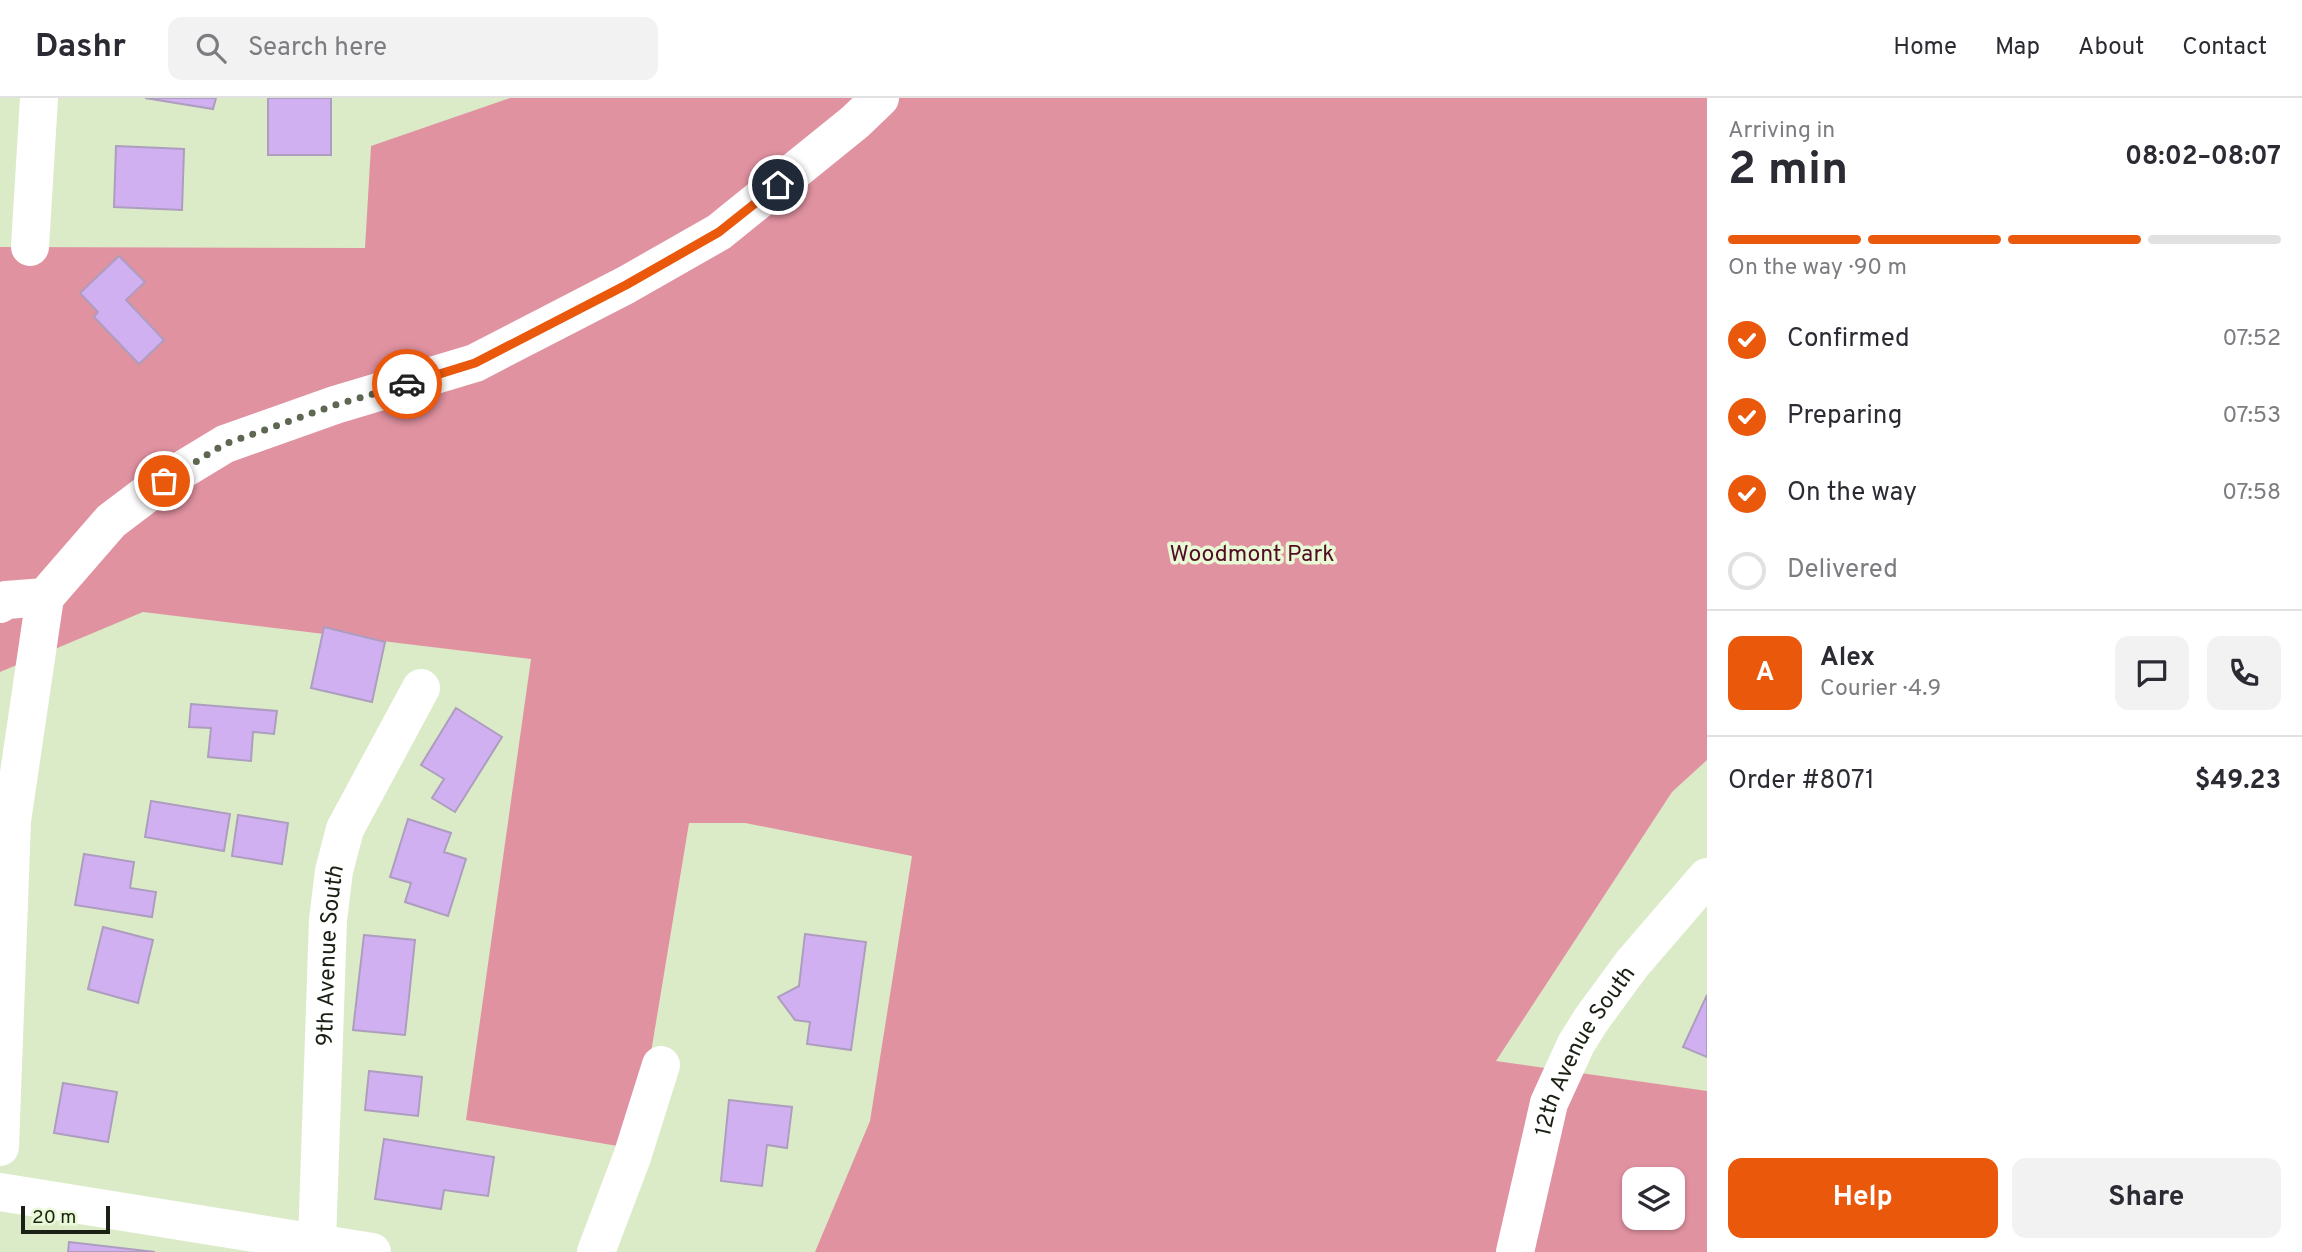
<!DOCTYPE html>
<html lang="en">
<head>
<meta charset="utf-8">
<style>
  body { margin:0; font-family:Overpass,sans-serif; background:#f2f2f3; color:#2b2b33; height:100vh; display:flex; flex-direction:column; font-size:26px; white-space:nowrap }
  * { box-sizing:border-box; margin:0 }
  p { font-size:23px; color:#7c7c81 }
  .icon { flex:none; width:38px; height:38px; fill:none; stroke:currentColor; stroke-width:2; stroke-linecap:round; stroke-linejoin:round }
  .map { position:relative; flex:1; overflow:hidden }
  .details { display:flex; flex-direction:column; background:#fff; width:595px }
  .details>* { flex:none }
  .buttons { position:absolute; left:1622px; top:1069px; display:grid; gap:14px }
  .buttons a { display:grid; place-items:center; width:63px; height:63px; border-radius:14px; background:#fff; box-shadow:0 2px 5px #0004; font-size:35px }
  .scale { position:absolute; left:21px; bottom:18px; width:89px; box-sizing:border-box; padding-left:7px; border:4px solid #1a2013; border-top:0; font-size:19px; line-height:24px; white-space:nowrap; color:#1a2013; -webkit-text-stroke:5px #e8f9d5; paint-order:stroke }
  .pin { position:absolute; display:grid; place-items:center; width:60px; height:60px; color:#fff; margin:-30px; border:4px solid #fff; border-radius:50%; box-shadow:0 2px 7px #0007 }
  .courier { position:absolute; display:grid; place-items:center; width:70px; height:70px; margin:-35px; border:5px solid #ea580c; border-radius:50%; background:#fff; color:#222; box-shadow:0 2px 9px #0007 }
  .headline em { font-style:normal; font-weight:700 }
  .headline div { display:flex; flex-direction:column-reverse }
  .headline { display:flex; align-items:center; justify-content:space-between; height:119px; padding:0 21px }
  h1 { font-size:46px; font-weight:700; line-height:52px }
  .bar { display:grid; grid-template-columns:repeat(4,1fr); gap:10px 7px; align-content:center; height:84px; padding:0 21px }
  .bar i { height:9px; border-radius:5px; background:#e1e1e2 }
  .bar .active { background:#ea580c }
  .bar p { grid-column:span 4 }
  .line { display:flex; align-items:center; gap:18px; padding:0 21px; border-top:2px solid #e1e1e2 }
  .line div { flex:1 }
  .round { display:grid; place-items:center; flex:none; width:74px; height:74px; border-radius:14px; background:#f2f2f3 }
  ol { padding:0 21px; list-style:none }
  li { display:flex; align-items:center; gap:21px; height:77px }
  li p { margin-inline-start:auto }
  li .icon { padding:7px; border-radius:50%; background:#ea580c; color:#fff; stroke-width:4 }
  li:last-child { color:#7c7c81 }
  li i { width:38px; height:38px; border:4px solid #e1e1e2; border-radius:50% }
  .primary-button { display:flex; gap:14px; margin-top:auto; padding:14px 21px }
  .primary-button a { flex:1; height:80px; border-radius:14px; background:#ea580c; color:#fff; font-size:28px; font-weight:700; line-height:80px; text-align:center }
  .primary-button a+a { background:#f2f2f3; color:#2b2b33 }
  header { display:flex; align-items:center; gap:42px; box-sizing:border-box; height:98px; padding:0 35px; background:#fff; border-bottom:2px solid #e1e1e2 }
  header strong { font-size:33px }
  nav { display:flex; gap:38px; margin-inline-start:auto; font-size:24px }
  .search { width:490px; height:63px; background:#f2f2f3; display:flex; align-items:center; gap:18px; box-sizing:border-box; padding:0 24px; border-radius:14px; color:#7c7c81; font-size:26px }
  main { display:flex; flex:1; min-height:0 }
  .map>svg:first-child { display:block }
  .forest { fill:#e192a1; fill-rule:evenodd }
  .building { fill:#d1b0f2; stroke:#ad9dbe; stroke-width:2 }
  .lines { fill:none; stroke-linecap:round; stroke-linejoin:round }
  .minor { stroke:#fff; stroke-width:38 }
  .done { stroke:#5e6752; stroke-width:7; stroke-dasharray:0 12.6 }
  .route { stroke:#ea580c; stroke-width:9 }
  .labels { text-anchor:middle; stroke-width:7; stroke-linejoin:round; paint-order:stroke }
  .park-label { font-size:23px; fill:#530c24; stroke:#e8f9d5 }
  .street-label { font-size:23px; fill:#1a2013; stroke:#e8f9d5 }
</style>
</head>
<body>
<header>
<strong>Dashr</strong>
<div class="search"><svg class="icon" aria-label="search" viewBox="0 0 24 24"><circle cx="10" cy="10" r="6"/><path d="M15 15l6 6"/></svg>Search here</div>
<nav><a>Home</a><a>Map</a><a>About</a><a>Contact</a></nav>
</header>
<main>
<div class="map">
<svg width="1707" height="1154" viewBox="0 0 1707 1154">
  <rect width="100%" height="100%" fill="#dbebc8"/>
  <!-- forest -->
  <path class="forest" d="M510 0H1707V662L1672 694 1496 963 1707 993V1154H815L870 1023 912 758 745 725H689L635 1051 466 1022 531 561 143 514 0 574V149L365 150 371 48ZM1634 1082H1673V1120H1634Z"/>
  <!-- building -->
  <path class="building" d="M145 0H216L213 11Z
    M268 0H331V57H268Z
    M116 48 184 51 182 112 114 109Z
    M119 158 145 184 126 202 164 242 139 266 94 219 98 214 80 195Z
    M324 529 385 544 372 604 311 590Z
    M191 606 277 613 274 636 253 634 251 663 208 659 211 630 189 629Z
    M456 610 502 639 455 714 432 700 444 681 421 667Z
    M151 703 230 716 224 753 145 739Z
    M238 717 288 725 282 766 232 758Z
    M408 721 451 735 444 754 466 761 448 818 405 804 411 785 390 779Z
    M84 756 134 764 130 790 156 794 152 819 75 807Z
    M103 829 153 842 138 905 88 891Z
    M805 836 866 844 851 952 807 946 810 924 795 922 778 899 799 888Z
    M364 837 415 842 405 937 353 932Z
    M1707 897V959L1683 949Z
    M369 973 422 979 418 1018 365 1012Z
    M63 985 117 994 108 1044 54 1035Z
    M729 1002 792 1009 787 1050 767 1047 762 1088 721 1083Z
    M384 1041 494 1059 488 1098 444 1092 441 1111 375 1101Z
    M69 1144 155 1154H68Z"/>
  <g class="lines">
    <!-- minor -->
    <g class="minor">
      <path d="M30 149 39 0"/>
      <path d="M0 506 6 502 45 499 111 423 164 383 225 346 335 307 475 265 626 187 719 134 855 24 880 0"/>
      <path d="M0 1049 12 723 45 499"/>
      <path d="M0 1094 372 1154"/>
      <path id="s1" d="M317 1144 328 822 334 773 345 731 421 590"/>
      <path d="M596 1154 632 1059 661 967"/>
      <path id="s2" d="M1515 1154 1549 1005 1576 946 1591 922 1632 866 1707 779"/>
    </g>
  </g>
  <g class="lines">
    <!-- done -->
    <path class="done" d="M164 383 225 346 335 307 407 286"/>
    <!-- route -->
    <path class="route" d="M407 286 475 265 626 187 719 134 778 87"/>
  </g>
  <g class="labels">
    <!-- park labels -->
    <g class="park-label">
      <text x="1252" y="463">Woodmont Park</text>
    </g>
    <!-- street labels -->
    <g class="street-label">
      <text dy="8" stroke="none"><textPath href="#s1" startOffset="287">9th Avenue South</textPath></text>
      <text dy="8" stroke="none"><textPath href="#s2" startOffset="215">12th Avenue South</textPath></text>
    </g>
  </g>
</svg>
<div class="buttons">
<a><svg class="icon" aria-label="layers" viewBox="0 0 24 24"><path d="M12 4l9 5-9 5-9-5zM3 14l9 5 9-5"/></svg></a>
</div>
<div class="scale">20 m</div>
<div class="pin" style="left:164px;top:383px;background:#ea580c"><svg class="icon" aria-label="bag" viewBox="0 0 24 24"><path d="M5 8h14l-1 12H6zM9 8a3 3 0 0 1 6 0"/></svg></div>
<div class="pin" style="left:778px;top:87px;background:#1f2937"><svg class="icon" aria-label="home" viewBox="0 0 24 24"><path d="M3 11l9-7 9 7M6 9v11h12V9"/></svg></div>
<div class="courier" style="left:407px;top:286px"><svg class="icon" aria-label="car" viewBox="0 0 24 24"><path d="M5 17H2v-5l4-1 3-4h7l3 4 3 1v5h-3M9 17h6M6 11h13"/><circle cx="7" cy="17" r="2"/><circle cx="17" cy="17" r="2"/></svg></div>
</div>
<section class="details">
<div class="headline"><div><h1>2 min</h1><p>Arriving in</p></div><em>08:02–08:07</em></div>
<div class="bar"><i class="active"></i><i class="active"></i><i class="active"></i><i></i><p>On the way · 90 m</p></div>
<ol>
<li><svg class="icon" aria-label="check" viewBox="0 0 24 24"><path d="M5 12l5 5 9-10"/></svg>Confirmed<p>07:52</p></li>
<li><svg class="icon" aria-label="check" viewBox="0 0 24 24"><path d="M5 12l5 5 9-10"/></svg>Preparing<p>07:53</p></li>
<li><svg class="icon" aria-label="check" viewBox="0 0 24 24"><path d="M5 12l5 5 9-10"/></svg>On the way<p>07:58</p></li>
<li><i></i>Delivered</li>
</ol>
<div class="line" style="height:126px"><b class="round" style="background:#ea580c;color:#fff">A</b><div><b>Alex</b><p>Courier · 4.9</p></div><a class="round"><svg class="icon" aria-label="chat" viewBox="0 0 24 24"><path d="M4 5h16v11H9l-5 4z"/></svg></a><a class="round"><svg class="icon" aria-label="phone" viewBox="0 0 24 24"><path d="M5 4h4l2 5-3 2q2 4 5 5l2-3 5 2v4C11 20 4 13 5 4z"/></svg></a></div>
<div class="line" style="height:91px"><div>Order #8071</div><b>$49.23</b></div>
<div class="primary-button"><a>Help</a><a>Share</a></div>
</section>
</main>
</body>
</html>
